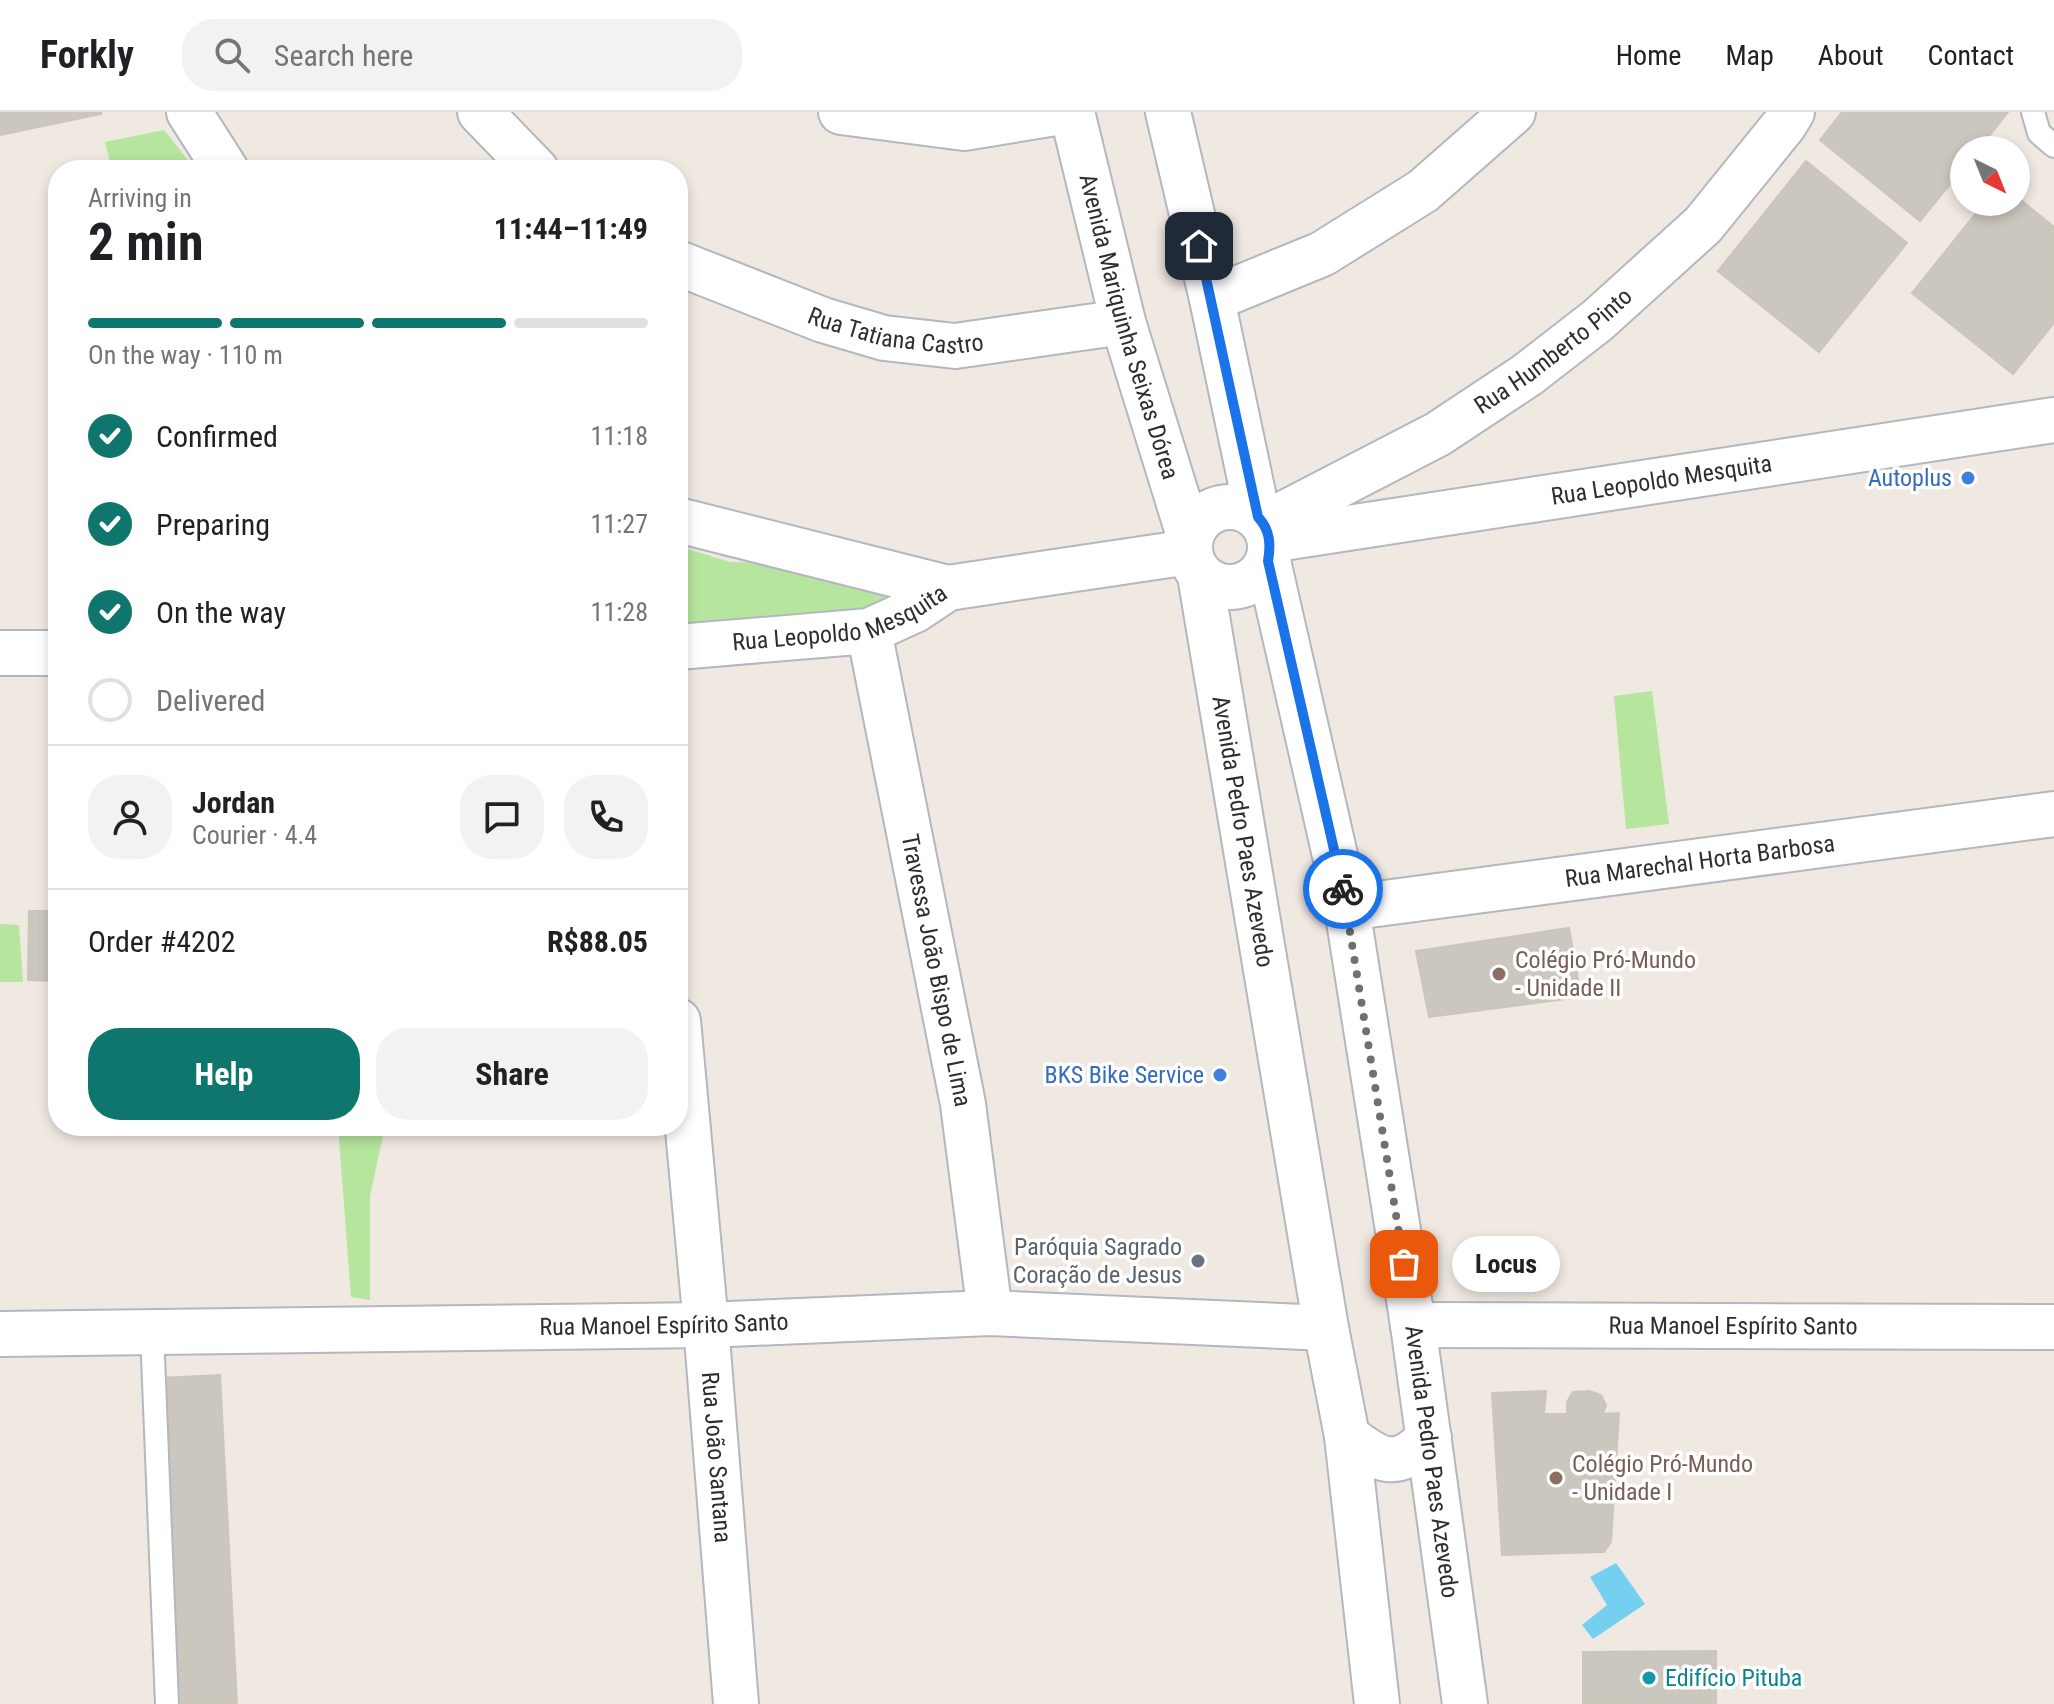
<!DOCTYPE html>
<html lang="en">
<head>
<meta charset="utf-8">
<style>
  body { margin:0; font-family:"Roboto Condensed",sans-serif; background:#f2f2f2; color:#202124; height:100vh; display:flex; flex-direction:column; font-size:30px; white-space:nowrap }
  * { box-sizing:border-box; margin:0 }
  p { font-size:26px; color:#757577 }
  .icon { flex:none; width:44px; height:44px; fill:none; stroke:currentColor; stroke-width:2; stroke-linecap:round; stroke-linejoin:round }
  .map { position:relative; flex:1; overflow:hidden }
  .sheet { position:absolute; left:48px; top:48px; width:640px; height:976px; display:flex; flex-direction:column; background:#fff; border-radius:32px; box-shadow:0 4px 12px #0003 }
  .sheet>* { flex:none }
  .needle { width:52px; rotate:137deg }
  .fabs { position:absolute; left:1950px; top:24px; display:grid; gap:16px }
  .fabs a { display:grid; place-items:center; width:80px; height:80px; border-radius:50%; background:#fff; box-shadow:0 4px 12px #0003; font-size:40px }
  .pin { position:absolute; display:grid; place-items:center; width:68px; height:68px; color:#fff; margin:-34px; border-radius:16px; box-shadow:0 4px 12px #0006 }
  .courier { position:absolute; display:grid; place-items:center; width:80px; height:80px; margin:-40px; border:6px solid #1a73e8; border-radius:50%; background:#fff; color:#222; box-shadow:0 2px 10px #0007 }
  .bubble { position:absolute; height:56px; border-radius:28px; background:#fff; box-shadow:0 4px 12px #0003; font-size:26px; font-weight:700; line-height:56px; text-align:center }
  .summary em { font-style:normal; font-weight:700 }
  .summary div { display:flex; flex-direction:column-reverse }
  .summary { display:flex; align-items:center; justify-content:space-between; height:136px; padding:0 40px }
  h1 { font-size:52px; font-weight:700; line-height:60px }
  .bar { display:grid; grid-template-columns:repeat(4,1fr); gap:12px 8px; align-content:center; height:96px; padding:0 40px }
  .bar i { height:10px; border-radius:6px; background:#e0e0e0 }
  .bar .current { background:#0f766e }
  .bar p { grid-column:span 4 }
  .line { display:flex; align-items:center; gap:20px; padding:0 40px; border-top:2px solid #e0e0e0 }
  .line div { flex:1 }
  .round { display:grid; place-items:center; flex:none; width:84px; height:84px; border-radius:32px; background:#f2f2f2 }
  ol { padding:0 40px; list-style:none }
  li { display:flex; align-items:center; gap:24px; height:88px }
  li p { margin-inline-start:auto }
  li .icon { padding:8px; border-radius:50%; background:#0f766e; color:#fff; stroke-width:4 }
  li:last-child { color:#757577 }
  li i { width:44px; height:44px; border:4px solid #e0e0e0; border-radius:50% }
  .primary-button { display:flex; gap:16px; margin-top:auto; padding:16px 40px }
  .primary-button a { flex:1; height:92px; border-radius:32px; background:#0f766e; color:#fff; font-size:32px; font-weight:700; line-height:92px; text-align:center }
  .primary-button a+a { background:#f2f2f2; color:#202124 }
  header { display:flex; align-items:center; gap:48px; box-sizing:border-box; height:112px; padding:0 40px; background:#fff; border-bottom:2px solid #e0e0e0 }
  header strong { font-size:38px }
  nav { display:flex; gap:44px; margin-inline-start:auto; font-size:28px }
  .search { width:560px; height:72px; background:#f2f2f2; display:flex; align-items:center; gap:20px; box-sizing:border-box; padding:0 28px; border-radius:32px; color:#757577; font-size:30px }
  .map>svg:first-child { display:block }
  .green { fill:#b6e59e }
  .water { fill:#75cff0 }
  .building { fill:#cbc7bf; stroke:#cbc5ba; stroke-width:2 }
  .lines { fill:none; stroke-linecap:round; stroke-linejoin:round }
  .lane-casing { stroke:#b4b7c1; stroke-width:26 }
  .street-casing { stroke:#b4b7c1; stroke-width:48 }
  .secondary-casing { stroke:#b4b7c1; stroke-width:48 }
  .lane { stroke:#fff; stroke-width:22 }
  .street { stroke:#fff; stroke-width:44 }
  .secondary { stroke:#fff; stroke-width:44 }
  .done { stroke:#726f6d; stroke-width:8; stroke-dasharray:0 14.4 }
  .route { stroke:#1a73e8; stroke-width:10 }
  .shop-dot { fill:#3f7fe0; stroke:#fff; stroke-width:3 }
  .education-dot { fill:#8d6e63; stroke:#fff; stroke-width:3 }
  .worship-dot { fill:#6b7280; stroke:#fff; stroke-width:3 }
  .culture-dot { fill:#0f9aa8; stroke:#fff; stroke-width:3 }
  .labels { text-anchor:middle; stroke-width:7; stroke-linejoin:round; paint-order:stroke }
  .street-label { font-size:24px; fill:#2e2e2e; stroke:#fff }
  .shop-label { font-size:24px; fill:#366cbe; stroke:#fff; text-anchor:end }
  .education-label { font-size:24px; fill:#785e54; stroke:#fff; text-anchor:start }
  .worship-label { font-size:24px; fill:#5b616d; stroke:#fff; text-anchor:end }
  .culture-label { font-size:24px; fill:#0d838f; stroke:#fff; text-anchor:start }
</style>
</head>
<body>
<header>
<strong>Forkly</strong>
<div class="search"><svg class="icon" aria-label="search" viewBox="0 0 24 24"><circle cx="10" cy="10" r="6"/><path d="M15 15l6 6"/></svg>Search here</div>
<nav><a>Home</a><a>Map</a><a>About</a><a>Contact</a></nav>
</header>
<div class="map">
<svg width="2054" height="1592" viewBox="0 0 2054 1592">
  <rect width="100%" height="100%" fill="#efe9e1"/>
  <!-- green -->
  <path class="green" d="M164 18 196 58H112L105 30Z
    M678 434 730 450 845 452 886 483 878 499 678 519Z
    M1652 579 1669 712 1626 717 1614 584Z
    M0 812 19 813 23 870H0Z
    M338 1014H385L370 1084V1188L351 1185Z"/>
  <!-- water -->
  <path class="water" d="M1616 1451 1645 1492 1593 1527 1582 1513 1607 1493 1590 1465Z"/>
  <!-- building -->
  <path class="building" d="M0 0H101V2L0 23Z
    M1842 0H2008L1978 38H1964V55L1920 109 1820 28Z
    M1806 49 1907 131 1819 240 1718 159Z
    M2016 84 2054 115V211L2013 262 1912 181 1985 90H2016Z
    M29 799H58V869L28 868Z
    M1569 816 1581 885 1429 905 1416 839Z
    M220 1263 237 1592H177L160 1266Z
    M1546 1279 1544 1302H1567V1290L1573 1280 1589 1279 1601 1283 1606 1293 1603 1302 1619 1301 1611 1430 1604 1440 1502 1443 1492 1281Z
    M1716 1539V1592H1583V1540Z"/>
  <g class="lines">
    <!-- lane casing -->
    <g class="lane-casing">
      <path id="lane" d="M2033 0 2039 21 2054 34
        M152 1220 167 1592"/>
    </g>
    <!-- street casing -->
    <g class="street-casing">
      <g id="street">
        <path d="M189 0 226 58"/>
        <path d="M480 0 536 58"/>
        <path d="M841 0 964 16 1061 0"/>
        <path id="s1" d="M1072 0 1123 210 1190 427"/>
        <path d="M1168 0 1212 187 1258 405"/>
        <path id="s2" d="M678 151 823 208 884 226 955 234 1123 210"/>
        <path d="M1212 187 1322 142 1423 79 1513 0"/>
        <path d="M678 408 948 476"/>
        <path id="s3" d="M869 519 963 992 990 1201"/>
        <path id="s4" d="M678 535 869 519 915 498 948 476 1189 440"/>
        <path d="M0 541H58"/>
        <path id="s5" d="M1347 796 2054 702"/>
        <path id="s6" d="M678 909 706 1213 736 1592"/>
        <path id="s7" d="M1413 1213 2054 1215"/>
        <path id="s8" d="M0 1222 706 1213 990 1201 1326 1216"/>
      </g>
    </g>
    <!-- secondary casing -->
    <g class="secondary-casing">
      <g id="secondary">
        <circle cx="1230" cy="435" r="40"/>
        <path id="s9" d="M1264 412 1438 322 1527 263 1598 208 1703 113 1784 13 1792 0"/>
        <path id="s10" d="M1270 428 2054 308"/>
        <path id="s11" d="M1268 449 1347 796 1413 1213 1465 1592"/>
        <path id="s12" d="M1200 463 1326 1216 1347 1324 1377 1592"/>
        <path d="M1347 1324C1380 1350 1396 1359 1429 1326"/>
      </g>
    </g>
    <!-- lane -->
    <use href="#lane" class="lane"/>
    <!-- street -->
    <use href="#street" class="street"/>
    <!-- secondary -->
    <use href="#secondary" class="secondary"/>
  </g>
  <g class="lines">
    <!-- done -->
    <path class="done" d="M1343 777 1404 1152"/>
    <!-- route -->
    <path class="route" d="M1199 134 1258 405C1270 418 1271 432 1268 449L1343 777"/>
  </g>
  <!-- markers -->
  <g class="shop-dot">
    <circle cx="1968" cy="366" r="8"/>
    <circle cx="1220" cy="963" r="8"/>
  </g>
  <g class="education-dot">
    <circle cx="1499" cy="862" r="8"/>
    <circle cx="1556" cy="1366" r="8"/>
  </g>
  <circle class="worship-dot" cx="1198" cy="1149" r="8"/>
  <circle class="culture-dot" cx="1649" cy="1566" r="8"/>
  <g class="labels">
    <!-- street labels -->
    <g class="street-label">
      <text dy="8" stroke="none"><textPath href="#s2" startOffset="230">Rua Tatiana Castro</textPath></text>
      <text dy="8" stroke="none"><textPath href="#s1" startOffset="222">Avenida Mariquinha Seixas Dórea</textPath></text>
      <text dy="8" stroke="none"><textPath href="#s9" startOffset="338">Rua Humberto Pinto</textPath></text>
      <text dy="8" stroke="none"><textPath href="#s10" startOffset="396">Rua Leopoldo Mesquita</textPath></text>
      <text dy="8" stroke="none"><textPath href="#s4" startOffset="166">Rua Leopoldo Mesquita</textPath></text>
      <text dy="8" stroke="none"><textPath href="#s12" startOffset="260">Avenida Pedro Paes Azevedo</textPath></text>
      <text dy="8" stroke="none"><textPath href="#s5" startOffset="356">Rua Marechal Horta Barbosa</textPath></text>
      <text dy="8" stroke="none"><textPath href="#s3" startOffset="346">Travessa João Bispo de Lima</textPath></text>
      <text dy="8" stroke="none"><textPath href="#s8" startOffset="664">Rua Manoel Espírito Santo</textPath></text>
      <text dy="8" stroke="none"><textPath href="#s7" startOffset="320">Rua Manoel Espírito Santo</textPath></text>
      <text dy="8" stroke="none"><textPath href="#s6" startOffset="438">Rua João Santana</textPath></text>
      <text dy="8" stroke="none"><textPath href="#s11" startOffset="916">Avenida Pedro Paes Azevedo</textPath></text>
    </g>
    <!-- shop labels -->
    <g class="shop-label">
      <text x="1952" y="374">Autoplus</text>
      <text x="1204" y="971">BKS Bike Service</text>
    </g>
    <!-- education labels -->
    <g class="education-label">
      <text x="1515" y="856">Colégio Pró-Mundo<tspan x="1515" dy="28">- Unidade II</tspan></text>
      <text x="1572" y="1360">Colégio Pró-Mundo<tspan x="1572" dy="28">- Unidade I</tspan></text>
    </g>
    <!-- worship labels -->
    <g class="worship-label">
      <text x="1182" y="1143">Paróquia Sagrado<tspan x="1182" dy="28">Coração de Jesus</tspan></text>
    </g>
    <!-- culture labels -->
    <g class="culture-label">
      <text x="1665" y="1574">Edifício Pituba</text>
    </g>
  </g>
</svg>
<div class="fabs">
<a><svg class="needle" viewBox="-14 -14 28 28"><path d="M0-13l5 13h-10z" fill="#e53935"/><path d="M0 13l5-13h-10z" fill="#757577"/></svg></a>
</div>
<div class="pin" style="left:1404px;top:1152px;background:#ea580c"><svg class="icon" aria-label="bag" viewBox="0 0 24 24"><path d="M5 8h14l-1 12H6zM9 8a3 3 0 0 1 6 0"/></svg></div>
<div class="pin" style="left:1199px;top:134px;background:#1f2937"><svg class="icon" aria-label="home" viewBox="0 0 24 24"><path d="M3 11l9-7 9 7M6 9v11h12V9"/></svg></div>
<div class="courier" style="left:1343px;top:777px"><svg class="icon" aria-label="bike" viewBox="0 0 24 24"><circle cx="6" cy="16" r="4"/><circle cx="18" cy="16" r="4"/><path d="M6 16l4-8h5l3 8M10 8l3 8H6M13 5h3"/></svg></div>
<div class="bubble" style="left:1452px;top:1124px;width:108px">Locus</div>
<section class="sheet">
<div class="summary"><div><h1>2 min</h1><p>Arriving in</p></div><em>11:44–11:49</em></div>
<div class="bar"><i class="current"></i><i class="current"></i><i class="current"></i><i></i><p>On the way · 110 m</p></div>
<ol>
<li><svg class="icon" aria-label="check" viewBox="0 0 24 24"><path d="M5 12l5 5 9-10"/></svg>Confirmed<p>11:18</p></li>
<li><svg class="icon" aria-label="check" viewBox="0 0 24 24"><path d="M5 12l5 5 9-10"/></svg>Preparing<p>11:27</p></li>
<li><svg class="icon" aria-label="check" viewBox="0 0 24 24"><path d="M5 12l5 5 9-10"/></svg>On the way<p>11:28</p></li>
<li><i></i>Delivered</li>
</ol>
<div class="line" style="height:144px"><a class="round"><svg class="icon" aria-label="person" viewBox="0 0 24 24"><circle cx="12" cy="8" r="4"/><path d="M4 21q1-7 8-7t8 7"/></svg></a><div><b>Jordan</b><p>Courier · 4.4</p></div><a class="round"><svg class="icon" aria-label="chat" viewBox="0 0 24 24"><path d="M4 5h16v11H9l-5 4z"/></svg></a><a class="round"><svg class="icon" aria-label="phone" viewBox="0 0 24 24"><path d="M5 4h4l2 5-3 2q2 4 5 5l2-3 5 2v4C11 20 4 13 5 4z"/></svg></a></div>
<div class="line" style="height:104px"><div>Order #4202</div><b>R$88.05</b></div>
<div class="primary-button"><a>Help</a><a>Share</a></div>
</section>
</div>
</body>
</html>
